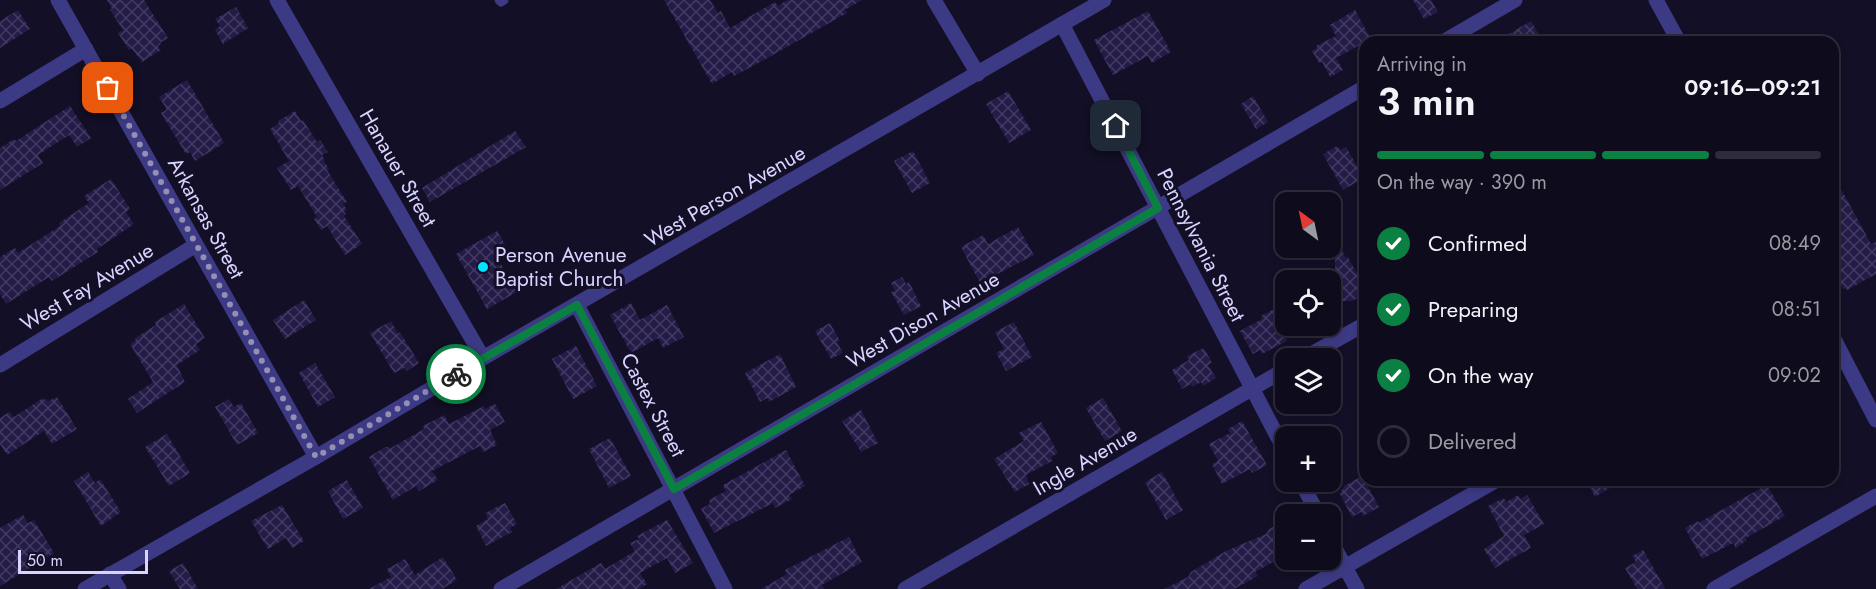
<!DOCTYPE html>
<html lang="en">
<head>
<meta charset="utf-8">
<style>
  body { margin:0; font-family:Jost,sans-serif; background:#171425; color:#f1f3f6; height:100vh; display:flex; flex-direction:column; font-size:22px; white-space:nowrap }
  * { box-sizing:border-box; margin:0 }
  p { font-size:20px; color:#9b9ba3 }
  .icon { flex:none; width:33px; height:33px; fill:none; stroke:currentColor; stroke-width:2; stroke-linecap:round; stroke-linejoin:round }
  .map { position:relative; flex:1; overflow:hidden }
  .drawer { position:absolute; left:1359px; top:36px; width:480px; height:450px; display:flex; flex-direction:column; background:#0e0b1c; border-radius:18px; box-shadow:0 3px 9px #0003,0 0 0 2px #2e2b3b }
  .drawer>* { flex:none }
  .needle { width:39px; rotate:327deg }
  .tools { position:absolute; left:1275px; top:192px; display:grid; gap:12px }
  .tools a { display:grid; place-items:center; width:66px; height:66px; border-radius:12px; background:#0e0b1c; box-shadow:0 3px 9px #0003,0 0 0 2px #2e2b3b; font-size:30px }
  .scale { position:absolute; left:18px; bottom:15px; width:130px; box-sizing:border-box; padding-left:6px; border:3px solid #d9d4ff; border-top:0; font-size:16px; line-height:21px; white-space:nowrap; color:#d9d4ff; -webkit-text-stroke:4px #130f26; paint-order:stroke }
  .pin { position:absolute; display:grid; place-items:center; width:51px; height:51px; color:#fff; margin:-26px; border-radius:12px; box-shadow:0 3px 9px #0006 }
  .courier { position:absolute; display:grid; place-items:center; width:60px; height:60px; margin:-30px; border:4px solid #0b8043; border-radius:50%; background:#fff; color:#222; box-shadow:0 2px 8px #0007 }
  .head em { font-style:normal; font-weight:600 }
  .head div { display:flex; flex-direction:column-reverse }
  .head { display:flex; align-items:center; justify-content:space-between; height:102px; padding:0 18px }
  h1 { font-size:39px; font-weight:600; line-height:45px }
  .bar { display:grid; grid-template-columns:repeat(4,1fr); gap:9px 6px; align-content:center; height:72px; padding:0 18px }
  .bar i { height:8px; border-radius:4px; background:#2e2b3b }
  .bar .selected { background:#0b8043 }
  .bar p { grid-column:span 4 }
  ol { padding:0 18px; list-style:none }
  li { display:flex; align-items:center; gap:18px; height:66px }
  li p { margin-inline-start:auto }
  li .icon { padding:6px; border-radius:50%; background:#0b8043; color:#fff; stroke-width:4 }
  li:last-child { color:#9b9ba3 }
  li i { width:33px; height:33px; border:3px solid #2e2b3b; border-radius:50% }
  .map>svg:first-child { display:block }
  .building { fill:url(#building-cross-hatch) }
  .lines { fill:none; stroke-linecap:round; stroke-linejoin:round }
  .service { stroke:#3d3a85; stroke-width:9 }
  .minor { stroke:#3d3a85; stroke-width:15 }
  .tertiary { stroke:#3d3a85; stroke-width:15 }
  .done { stroke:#948fb3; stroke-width:6; stroke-dasharray:0 10.8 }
  .route { stroke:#0b8043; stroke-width:8 }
  .poi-dot { fill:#00e5ff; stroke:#130f26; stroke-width:2 }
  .labels { text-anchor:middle; stroke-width:6; stroke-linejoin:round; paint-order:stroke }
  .street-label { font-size:21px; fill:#d9d4ff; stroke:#130f26 }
  .poi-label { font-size:21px; fill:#d9d4ff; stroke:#130f26; text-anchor:start }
</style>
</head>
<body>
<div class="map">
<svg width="1876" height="589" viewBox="0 0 1876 589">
  <defs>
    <pattern id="building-cross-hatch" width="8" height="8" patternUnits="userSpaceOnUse" patternTransform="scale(1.5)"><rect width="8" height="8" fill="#241b47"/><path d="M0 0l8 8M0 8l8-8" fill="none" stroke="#433b63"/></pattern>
  </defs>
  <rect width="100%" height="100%" fill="#130f26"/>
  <!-- building -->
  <path class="building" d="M107 0H144L168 38 160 43 161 44 158 46 161 50 142 62 131 48 129 50 118 33 123 30 110 10 112 9Z
    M664 0H710L718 13 721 11 730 28 775 2 778 6 787 0H862L845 10 847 13 762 61 734 76 732 72 712 84Z
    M1413 0H1431L1438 12 1424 19Z
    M236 7 248 28 223 44 215 30 220 26 215 19Z
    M18 10 30 29 0 48V21Z
    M1355 10 1371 39 1336 58 1343 70 1330 77 1322 62 1319 63 1312 51 1317 48 1316 46 1336 36 1330 25Z
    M1148 11 1171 52 1152 63 1148 56 1113 75 1094 40Z
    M1531 21 1543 42H1495Z
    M187 80 224 143 195 161 190 152 186 154 161 113 166 110V108L159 97Z
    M1008 91 1031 130 1009 143 986 104Z
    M1253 96 1268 122 1256 129 1241 104Z
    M70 106 91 138 77 147 69 135 38 155 43 163 0 190V148L14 139 16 141Z
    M295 111 301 121 303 120 317 142 320 140 328 152 322 155 325 160 324 161 329 169 327 170 347 202 343 204 347 210 344 211 346 214 344 216 362 244 345 255 327 226 321 230 314 219 317 217 298 186 291 190 277 168 289 161 270 129 279 123 278 121Z
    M515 131 526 147 430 202 422 188Z
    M1337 146 1340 150 1346 147 1364 178 1343 190 1323 154Z
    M913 151 930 183 912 193 894 161Z
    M1833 174 1871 244 1876 242V274L1847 290 1846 288 1843 289 1833 271Z
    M111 179 130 209 126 212 134 224 97 249 98 252 52 281 49 277 6 304 0 294V257L15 248 18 253 60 226 59 223 89 203 84 196Z
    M1018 227 1034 255 980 283 961 247 983 235 988 244Z
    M497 231 510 253 498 259 517 292 487 309 456 254Z
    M1335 237 1346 258 1348 257 1365 289V294L1352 301H1335Z
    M902 277 906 284 909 282 921 306 904 315 891 292 895 291 891 283Z
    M304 300 316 320 285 339 273 320Z
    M631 303 640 320 667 305 684 337 663 348 658 338 631 353 610 315Z
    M184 304 205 338 196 344 200 350 177 365 185 382 137 413 128 399 153 382 130 344 136 340 135 338 156 325 155 322Z
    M1280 306 1286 317V326H1290L1294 332 1285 337 1287 341 1262 354 1260 350 1253 354 1240 331 1262 319 1261 316Z
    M391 321 398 334 400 332 419 363 407 371 405 368 394 373 370 333Z
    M1014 322 1032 357 1006 371 996 353 1004 349 995 332Z
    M830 323 840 341 837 342 843 353 831 359 815 331Z
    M576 346 597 386 573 399 552 359Z
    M1204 348 1212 363 1208 365 1216 378 1203 386 1201 382 1192 387 1191 384 1182 389 1172 370 1189 360 1187 356Z
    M780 354 796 387 769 402 767 398 760 402 745 373Z
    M315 363 335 397 318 407 299 373Z
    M57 397 77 429 52 444 44 431 7 455 0 444V418L9 412 14 417 43 398 44 400 46 399 48 401Z
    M1103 398 1122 431 1105 441 1086 408Z
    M229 399 234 407 241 403 258 433 237 445 215 407Z
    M495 404 505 422 490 430 497 445 483 452 480 446 432 471 438 480 419 491 416 486 393 500 369 457 385 447H388L389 449 424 429 423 426 444 415 449 424 484 406 485 409Z
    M861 410 878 443 861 452 842 421Z
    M1242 421 1267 465 1252 473 1250 469 1222 484 1212 464 1218 461 1209 444 1230 433 1228 429Z
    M1041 422 1058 453 1051 457 1052 461 1026 475 1029 484 1015 492 994 459 1024 441 1019 433Z
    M167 434 190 473 169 486 145 447Z
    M610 438 631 476 609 488 589 449Z
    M786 450 805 486 789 495 792 499 775 508 773 503 714 533 701 509 710 504 709 500 726 491 723 485Z
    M88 472 95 483 100 479 121 512 101 526 74 481Z
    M1162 472 1183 510 1166 520 1145 482Z
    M1362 476 1379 507 1363 516 1361 512 1352 517 1340 494 1344 486Z
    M347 480 363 508 343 519 328 491Z
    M1586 480H1623L1595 497Z
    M1767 485 1785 516 1746 538 1747 540 1736 548 1733 543 1702 559 1685 528 1698 521V523Z
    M1518 495 1520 499 1527 495 1544 524 1524 535 1531 548 1495 568 1484 549 1504 536 1488 506 1504 498 1506 502Z
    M505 503 517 524 510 528 512 532 486 546 476 526 488 519 485 513Z
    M282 505 304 541 292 548 286 538 268 549 251 521Z
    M23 515 28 523 34 520 54 553 0 586V528Z
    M667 520 693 563 675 573 667 558 640 573 647 584 639 589H556L601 563 605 569 635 551 630 543 639 539 637 536Z
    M1286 520V555L1255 572 1258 576 1234 589H1164L1188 577 1191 572 1226 551 1266 534 1269 529Z
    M849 537 862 562 822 585 824 589H761L787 574 785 570Z
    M1643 550 1665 588V589H1637L1625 568 1636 562 1632 556Z
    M443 557 457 580 442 589H369L391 577 387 569 405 559 415 575Z
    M183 563 198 589H180L169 571Z"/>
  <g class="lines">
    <!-- service -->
    <path class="service" d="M499 0 501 2 504 0"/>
    <!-- minor -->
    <path class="minor" d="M58 0 316 457
      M277 0 483 358
      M934 0 978 74
      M1062 24 1286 453
      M1443 42 1515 0
      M0 101 86 49
      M577 305 725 589
      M1304 358 1365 324
      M0 365 196 245
      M1301 482 1318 514
      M1330 539 1357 589
      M110 574 119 589
      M501 589 1365 87
      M905 589 1286 369
      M1306 589 1497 480
      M1714 589 1876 496"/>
    <!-- tertiary -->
    <path class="tertiary" d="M1656 0 1679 42
      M1833 337 1876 420
      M85 589 316 457 483 358 1104 0"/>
  </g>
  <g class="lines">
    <!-- done -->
    <path class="done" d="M108 88 316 457 456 374"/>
    <!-- route -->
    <path class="route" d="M456 374 577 305 674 489 1158 208 1116 126"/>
  </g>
  <!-- markers -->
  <circle class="poi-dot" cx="483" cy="267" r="6"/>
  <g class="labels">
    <!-- street labels -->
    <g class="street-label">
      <text transform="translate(398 168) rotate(60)" y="7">Hanauer Street</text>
      <text transform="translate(725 196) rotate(-30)" y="7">West Person Avenue</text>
      <text transform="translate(206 218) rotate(61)" y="7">Arkansas Street</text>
      <text transform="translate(1201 245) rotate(63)" y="7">Pennsylvania Street</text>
      <text transform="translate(87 287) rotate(-31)" y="7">West Fay Avenue</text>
      <text transform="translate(923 320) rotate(-30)" y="7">West Dison Avenue</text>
      <text transform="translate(653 405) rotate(62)" y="7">Castex Street</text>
      <text transform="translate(1085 461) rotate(-30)" y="7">Ingle Avenue</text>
    </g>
    <!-- poi labels -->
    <g class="poi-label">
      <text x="495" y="262">Person Avenue<tspan x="495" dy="24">Baptist Church</tspan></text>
    </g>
  </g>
</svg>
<div class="tools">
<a><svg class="needle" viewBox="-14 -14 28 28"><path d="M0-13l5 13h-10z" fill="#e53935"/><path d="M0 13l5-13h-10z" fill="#9b9ba3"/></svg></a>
<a><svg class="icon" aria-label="locate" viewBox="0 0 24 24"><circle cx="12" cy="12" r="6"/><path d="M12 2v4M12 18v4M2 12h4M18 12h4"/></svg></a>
<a><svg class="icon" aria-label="layers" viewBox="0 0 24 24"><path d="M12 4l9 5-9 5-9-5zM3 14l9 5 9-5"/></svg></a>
<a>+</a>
<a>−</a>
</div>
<div class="scale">50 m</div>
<div class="pin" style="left:108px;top:88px;background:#ea580c"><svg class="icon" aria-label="bag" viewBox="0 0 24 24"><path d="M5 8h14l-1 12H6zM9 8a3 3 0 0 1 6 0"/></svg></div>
<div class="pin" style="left:1116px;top:126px;background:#1f2937"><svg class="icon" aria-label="home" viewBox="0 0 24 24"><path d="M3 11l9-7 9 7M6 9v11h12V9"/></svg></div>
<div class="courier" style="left:456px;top:374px"><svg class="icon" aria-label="bike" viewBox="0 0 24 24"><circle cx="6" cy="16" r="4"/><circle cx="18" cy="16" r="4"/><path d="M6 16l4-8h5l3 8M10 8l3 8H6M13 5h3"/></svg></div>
<section class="drawer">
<div class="head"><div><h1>3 min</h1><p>Arriving in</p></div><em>09:16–09:21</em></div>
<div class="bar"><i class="selected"></i><i class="selected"></i><i class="selected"></i><i></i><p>On the way · 390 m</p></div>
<ol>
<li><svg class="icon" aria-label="check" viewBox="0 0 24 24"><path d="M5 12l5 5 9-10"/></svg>Confirmed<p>08:49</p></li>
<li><svg class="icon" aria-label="check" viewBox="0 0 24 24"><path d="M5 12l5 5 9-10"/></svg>Preparing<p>08:51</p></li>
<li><svg class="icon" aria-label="check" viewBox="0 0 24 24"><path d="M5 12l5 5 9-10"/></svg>On the way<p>09:02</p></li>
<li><i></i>Delivered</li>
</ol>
</section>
</div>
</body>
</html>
